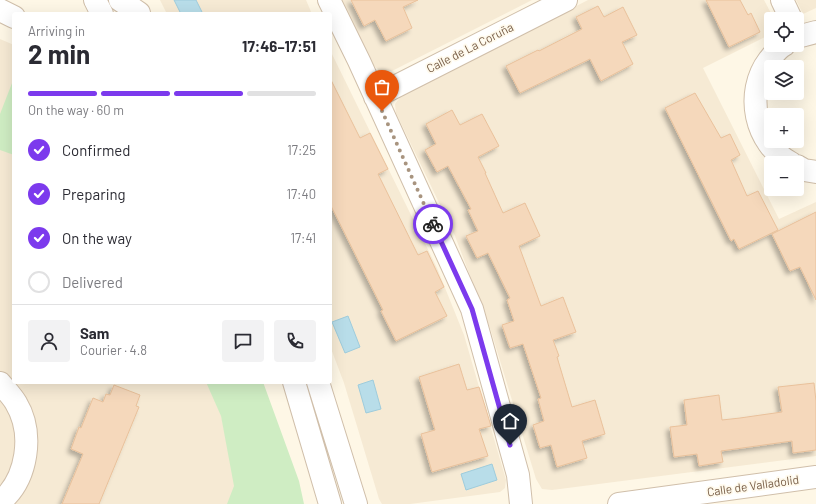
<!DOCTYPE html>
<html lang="en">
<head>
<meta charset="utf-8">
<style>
  body { margin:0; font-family:Barlow,sans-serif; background:#f2f2f3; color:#2b2b33; height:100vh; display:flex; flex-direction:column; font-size:15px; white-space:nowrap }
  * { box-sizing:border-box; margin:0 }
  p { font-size:13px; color:#7c7c81 }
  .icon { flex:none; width:22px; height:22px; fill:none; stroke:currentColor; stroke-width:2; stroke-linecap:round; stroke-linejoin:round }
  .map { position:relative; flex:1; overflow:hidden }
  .side { position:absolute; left:12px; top:12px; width:320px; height:372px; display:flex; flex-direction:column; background:#fff; border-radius:4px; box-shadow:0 4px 16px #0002 }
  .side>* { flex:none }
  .fabs { position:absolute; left:764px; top:12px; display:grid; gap:8px }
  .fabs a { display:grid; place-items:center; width:40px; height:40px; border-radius:4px; background:#fff; box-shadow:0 4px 16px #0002; font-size:20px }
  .pin { position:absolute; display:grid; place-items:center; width:34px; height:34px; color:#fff; margin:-41px -17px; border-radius:50% 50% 50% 0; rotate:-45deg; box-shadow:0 0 4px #0007 }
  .pin .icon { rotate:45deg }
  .courier { position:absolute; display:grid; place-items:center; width:40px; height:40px; margin:-20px; border:3px solid #7c3aed; border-radius:50%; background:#fff; color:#222; box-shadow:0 1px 5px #0007 }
  .head em { font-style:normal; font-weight:700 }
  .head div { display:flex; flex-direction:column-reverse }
  .head { display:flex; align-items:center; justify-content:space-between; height:68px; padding:0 16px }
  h1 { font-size:26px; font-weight:700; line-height:30px }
  .bar { display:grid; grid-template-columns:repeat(4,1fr); gap:6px 4px; align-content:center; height:48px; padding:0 16px }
  .bar i { height:5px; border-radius:3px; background:#e1e1e2 }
  .bar .active { background:#7c3aed }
  .bar p { grid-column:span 4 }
  .line { display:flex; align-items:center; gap:10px; padding:0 16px; border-top:1px solid #e1e1e2 }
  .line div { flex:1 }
  .round { display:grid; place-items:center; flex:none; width:42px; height:42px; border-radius:4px; background:#f2f2f3 }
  ol { padding:0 16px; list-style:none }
  li { display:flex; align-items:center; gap:12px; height:44px }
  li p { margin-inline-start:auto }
  li .icon { padding:4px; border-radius:50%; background:#7c3aed; color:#fff; stroke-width:4 }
  li:last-child { color:#7c7c81 }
  li i { width:22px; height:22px; border:2px solid #e1e1e2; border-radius:50% }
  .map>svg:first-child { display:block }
  .residential { fill:#f6ead4 }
  .green { fill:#cfedc3 }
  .water { fill:#b8dde9; stroke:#9eccdc }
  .building { fill:#f5d8bb; stroke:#e9c19b; filter:url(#shadow) }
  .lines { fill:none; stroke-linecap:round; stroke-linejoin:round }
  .minor-casing { stroke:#d0bfaa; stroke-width:24 }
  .tertiary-casing { stroke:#d0bfaa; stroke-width:24 }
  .minor { stroke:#fff; stroke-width:22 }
  .tertiary { stroke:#fff; stroke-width:22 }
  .done { stroke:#a8947f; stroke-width:4; stroke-dasharray:0 7.2 }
  .route { stroke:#7c3aed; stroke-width:5 }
  .labels { text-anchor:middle; stroke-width:3.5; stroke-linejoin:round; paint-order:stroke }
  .street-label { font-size:12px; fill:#795f48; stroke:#fffaed }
</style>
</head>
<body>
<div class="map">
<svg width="816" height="504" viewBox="0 0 816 504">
  <defs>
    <filter id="shadow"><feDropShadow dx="-3.5" dy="3.5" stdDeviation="2" flood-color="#0004"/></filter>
  </defs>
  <rect width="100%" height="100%" fill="#fef7e6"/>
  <!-- residential -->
  <path class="residential" d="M160 0H306L312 14H167Z
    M341 0H532L392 71H380L373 65Z
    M588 0H764L774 19H771V34L703 68 779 219 816 202V456L552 490 542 489 536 479 491 331 455 236 396 113 395 104 401 96Z
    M796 0H816V8L803 14Z
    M0 39 14 45V82L0 117Z
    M330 50 437 268 464 335 506 480 505 488 500 492 410 504H382L379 499 344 383 330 346Z
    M0 147 14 153V382H207L221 415 236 486 229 504H0Z"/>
  <!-- green -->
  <path class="green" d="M14 78V155L0 150V114Z
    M206 382H263L299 481 304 504H227L234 486 221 416Z"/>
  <!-- water -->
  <path class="water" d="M174 0H196L203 14H181Z
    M348 316 360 347 345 353 332 322Z
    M373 380 381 409 366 413 358 385Z
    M492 464 497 480 466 490 461 474Z"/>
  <!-- building -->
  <path class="building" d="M351 0H418L403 7 412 28 386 41 375 20 364 26Z
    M706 0H740L748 15 751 13 760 32 729 47Z
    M598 6 604 17 623 7 637 35 622 42 633 64 601 81 590 59 520 93 506 66 538 50 539 51 582 29 576 17Z
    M330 78 360 138 370 133 388 169 378 174 418 255 427 251 444 287 435 292 447 316 396 341 381 311 383 310 330 204Z
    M695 93 721 138 730 134 740 155 731 160 747 196 758 191 778 230 739 249 734 239 731 241 665 108Z
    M452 110 460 125 482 114 499 146 478 157 486 173H485L503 213 525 203 540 236 519 246 541 306 563 297 576 332 553 340 559 356 557 357 572 407 595 400 605 434 582 441 587 458 557 467 551 445 540 448 533 425 544 421 538 399 541 398 523 344 510 348 502 325 514 321 507 300 510 298 488 253 477 258 466 236 478 231 468 210 471 209 448 166 437 172 425 150 436 144 426 124Z
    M816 212V300L800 267 790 271 772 234Z
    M459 364 467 390 479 387 485 406 491 426 479 429 488 456 432 472 421 434 435 430 419 377Z
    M814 383 816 401V450L793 453 792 441 721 451 723 462 699 466 697 454 674 457 670 427 687 425 684 400 719 395 722 420 740 418 782 412 778 387Z
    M114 385 140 395 136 406 139 407 99 504H62L83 454 71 449 79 427 81 428 93 398 103 402 106 394 110 395Z"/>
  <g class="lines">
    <!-- minor casing -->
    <g class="minor-casing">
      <path id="minor" d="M329 0 359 61 472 309 518 475 521 504
        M782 0 791 19
        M797 37 816 32
        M784 45C777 49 774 54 769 60 744 93 755 144 791 163
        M375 97 566 0
        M797 166 804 170 816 172
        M0 383C5 389 12 396 16 403 34 433 28 479 0 502
        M619 504 816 477"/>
    </g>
    <!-- tertiary casing -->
    <g class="tertiary-casing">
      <path id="tertiary" d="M95 0 102 14
        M120 0 139 13
        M0 10 14 17
        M294 382 330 504
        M318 382 356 504"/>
    </g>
    <!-- minor -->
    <use href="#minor" class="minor"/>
    <!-- tertiary -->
    <use href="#tertiary" class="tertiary"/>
  </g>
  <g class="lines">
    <!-- done -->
    <path class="done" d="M382 111 433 224"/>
    <!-- route -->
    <path class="route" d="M433 224 472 309 510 445"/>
  </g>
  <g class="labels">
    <!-- street labels -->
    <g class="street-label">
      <text transform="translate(470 48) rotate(-27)" y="4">Calle de La Coruña</text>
      <text transform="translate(753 486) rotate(-8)" y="4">Calle de Valladolid</text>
    </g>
  </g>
</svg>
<div class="fabs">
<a><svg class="icon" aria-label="locate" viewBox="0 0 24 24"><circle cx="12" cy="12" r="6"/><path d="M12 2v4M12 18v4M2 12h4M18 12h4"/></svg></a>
<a><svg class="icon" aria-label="layers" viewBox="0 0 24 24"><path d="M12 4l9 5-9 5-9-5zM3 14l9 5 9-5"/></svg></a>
<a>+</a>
<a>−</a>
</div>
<div class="pin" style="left:382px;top:111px;background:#ea580c"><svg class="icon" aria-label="bag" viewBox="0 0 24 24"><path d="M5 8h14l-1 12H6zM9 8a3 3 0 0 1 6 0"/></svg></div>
<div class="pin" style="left:510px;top:445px;background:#1f2937"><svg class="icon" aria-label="home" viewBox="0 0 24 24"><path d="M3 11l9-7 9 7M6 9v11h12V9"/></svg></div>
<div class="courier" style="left:433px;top:224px"><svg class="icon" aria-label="bike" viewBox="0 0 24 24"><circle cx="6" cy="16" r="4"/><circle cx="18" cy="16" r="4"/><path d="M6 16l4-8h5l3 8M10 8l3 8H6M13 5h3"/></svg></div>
<section class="side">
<div class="head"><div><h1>2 min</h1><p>Arriving in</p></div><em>17:46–17:51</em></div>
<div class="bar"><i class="active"></i><i class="active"></i><i class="active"></i><i></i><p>On the way · 60 m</p></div>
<ol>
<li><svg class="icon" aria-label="check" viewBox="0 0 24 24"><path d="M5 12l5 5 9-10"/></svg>Confirmed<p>17:25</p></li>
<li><svg class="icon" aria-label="check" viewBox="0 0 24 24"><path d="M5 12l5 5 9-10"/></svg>Preparing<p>17:40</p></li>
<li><svg class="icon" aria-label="check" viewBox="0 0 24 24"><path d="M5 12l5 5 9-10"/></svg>On the way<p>17:41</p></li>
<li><i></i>Delivered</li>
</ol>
<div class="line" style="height:72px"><a class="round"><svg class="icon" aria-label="person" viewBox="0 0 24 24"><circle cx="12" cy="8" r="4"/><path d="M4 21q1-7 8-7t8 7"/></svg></a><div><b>Sam</b><p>Courier · 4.8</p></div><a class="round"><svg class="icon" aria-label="chat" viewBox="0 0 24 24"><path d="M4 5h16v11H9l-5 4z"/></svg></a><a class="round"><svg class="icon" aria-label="phone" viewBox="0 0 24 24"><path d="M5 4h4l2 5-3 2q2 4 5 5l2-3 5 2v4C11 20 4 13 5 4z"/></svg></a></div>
</section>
</div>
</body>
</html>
